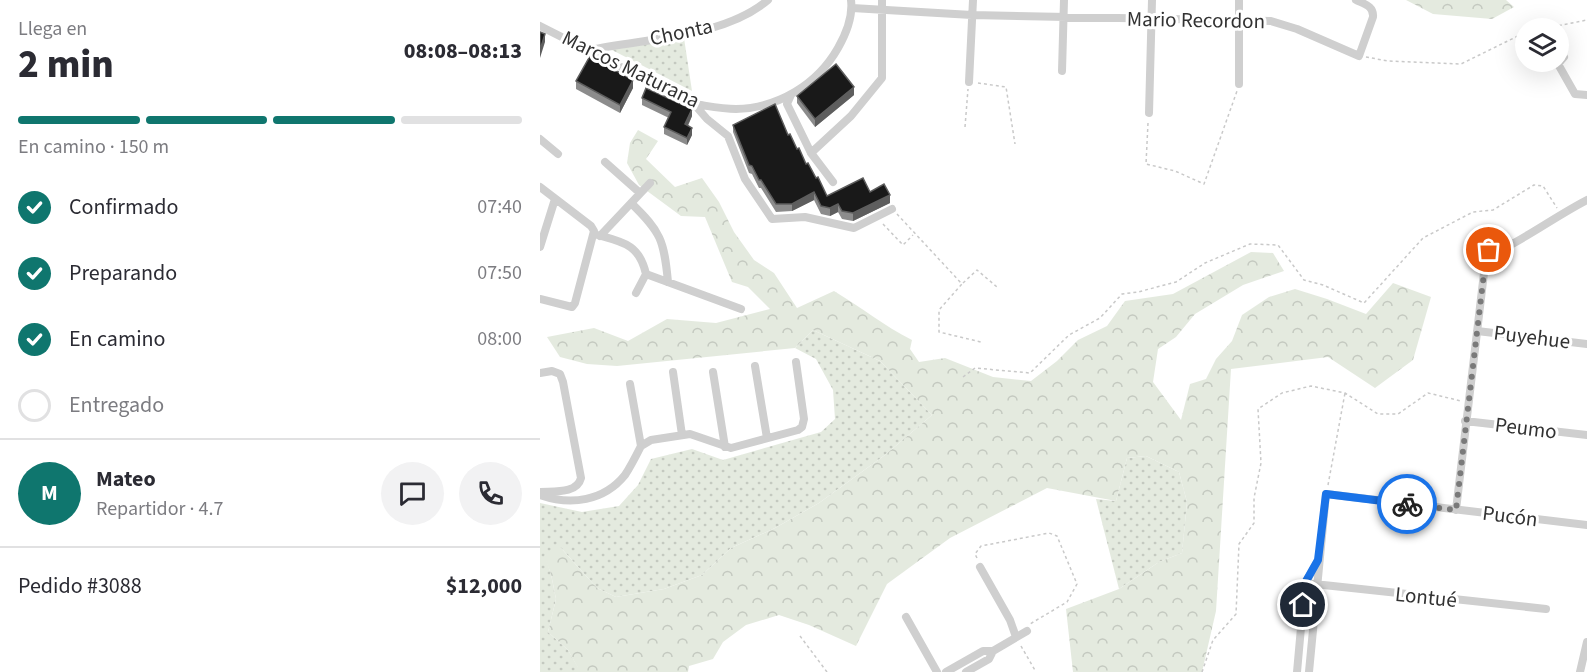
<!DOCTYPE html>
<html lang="es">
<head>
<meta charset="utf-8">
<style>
  body { margin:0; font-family:"Source Sans 3",sans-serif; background:#f2f2f3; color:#2b2b33; height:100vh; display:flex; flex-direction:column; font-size:22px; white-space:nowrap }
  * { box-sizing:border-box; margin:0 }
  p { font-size:20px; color:#7c7c81 }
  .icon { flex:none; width:33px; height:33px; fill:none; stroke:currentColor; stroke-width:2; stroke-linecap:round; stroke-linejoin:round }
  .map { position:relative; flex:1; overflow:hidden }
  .drawer { display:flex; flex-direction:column; background:#fff; width:540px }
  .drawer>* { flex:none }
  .tools { position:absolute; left:975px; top:18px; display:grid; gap:12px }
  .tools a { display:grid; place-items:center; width:54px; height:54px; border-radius:50%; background:#fff; box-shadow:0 6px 24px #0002; font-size:30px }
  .pin { position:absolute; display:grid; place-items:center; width:51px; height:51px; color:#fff; margin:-26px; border:3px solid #fff; border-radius:50%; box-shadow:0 2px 6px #0007 }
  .courier { position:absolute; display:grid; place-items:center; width:60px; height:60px; margin:-30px; border:4px solid #1a73e8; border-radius:50%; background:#fff; color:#222; box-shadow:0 2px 8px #0007 }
  .overview em { font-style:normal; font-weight:800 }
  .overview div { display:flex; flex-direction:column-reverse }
  .overview { display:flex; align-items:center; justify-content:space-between; height:102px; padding:0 18px }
  h1 { font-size:39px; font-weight:800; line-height:45px }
  .bar { display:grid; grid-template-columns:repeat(4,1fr); gap:9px 6px; align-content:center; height:72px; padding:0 18px }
  .bar i { height:8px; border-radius:4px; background:#e1e1e2 }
  .bar .selected { background:#0f766e }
  .bar p { grid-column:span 4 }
  .line { display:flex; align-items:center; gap:15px; padding:0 18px; border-top:2px solid #e1e1e2 }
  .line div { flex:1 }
  .round { display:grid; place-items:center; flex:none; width:63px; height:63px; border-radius:32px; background:#f2f2f3 }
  ol { padding:0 18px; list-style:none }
  li { display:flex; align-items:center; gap:18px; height:66px }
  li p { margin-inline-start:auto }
  li .icon { padding:6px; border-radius:50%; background:#0f766e; color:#fff; stroke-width:4 }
  li:last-child { color:#7c7c81 }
  li i { width:33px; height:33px; border:3px solid #e1e1e2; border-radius:50% }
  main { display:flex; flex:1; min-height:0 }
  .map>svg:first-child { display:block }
  .grass { fill:url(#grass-dots) }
  .forest { fill:url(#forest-crowns) }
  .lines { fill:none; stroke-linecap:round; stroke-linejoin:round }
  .path { stroke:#c9c9c9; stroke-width:1.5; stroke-dasharray:3 3; stroke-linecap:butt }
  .minor { stroke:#cfcfcf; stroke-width:8 }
  .wall { fill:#8c8c8c }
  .shaded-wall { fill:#5e5e5e }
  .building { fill:#191919; stroke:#5e5e5e; stroke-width:1.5 }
  .done { stroke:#7a7a7a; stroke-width:6; stroke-dasharray:0 10.8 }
  .route { stroke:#1a73e8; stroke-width:8 }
  .labels { text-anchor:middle; stroke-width:6; stroke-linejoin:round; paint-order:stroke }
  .street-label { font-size:21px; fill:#323232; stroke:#fff }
</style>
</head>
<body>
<main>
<section class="drawer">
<div class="overview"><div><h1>2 min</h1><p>Llega en</p></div><em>08:08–08:13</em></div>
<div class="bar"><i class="selected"></i><i class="selected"></i><i class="selected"></i><i></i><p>En camino · 150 m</p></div>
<ol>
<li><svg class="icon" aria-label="check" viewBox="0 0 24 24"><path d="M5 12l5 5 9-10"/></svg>Confirmado<p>07:40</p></li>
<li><svg class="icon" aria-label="check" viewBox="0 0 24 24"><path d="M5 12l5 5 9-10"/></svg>Preparando<p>07:50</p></li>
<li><svg class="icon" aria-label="check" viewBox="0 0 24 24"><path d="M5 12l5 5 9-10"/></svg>En camino<p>08:00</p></li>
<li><i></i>Entregado</li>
</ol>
<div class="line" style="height:108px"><b class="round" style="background:#0f766e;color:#fff">M</b><div><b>Mateo</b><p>Repartidor · 4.7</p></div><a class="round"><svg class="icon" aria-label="chat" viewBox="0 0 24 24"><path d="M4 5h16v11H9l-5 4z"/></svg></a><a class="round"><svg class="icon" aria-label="phone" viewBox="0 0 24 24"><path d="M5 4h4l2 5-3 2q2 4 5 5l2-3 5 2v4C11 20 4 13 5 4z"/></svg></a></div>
<div class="line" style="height:78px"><div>Pedido #3088</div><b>$12,000</b></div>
</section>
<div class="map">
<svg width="1047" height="672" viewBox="0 0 1047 672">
  <defs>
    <pattern id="grass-dots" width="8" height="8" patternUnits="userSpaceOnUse" patternTransform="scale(1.5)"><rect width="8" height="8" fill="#e4eadf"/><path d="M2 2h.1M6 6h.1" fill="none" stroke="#c4c9c0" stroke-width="1.8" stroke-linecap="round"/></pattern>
    <pattern id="forest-crowns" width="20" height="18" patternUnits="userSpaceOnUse" patternTransform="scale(1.5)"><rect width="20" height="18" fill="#e4eadf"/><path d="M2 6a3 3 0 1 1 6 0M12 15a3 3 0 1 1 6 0" fill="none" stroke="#c4c9c0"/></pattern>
  </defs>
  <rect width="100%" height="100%" fill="#fff"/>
  <!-- grass -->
  <path class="grass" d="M144 38 152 91 70 49Z
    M273 330 340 361 392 415 345 455 279 503 235 528 191 548 162 575 124 589 76 597 57 588 21 548 5 556 11 574 16 599 8 632 28 650 39 669 38 672H0V503L42 512 79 506 98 485 111 459 152 449 183 460 281 432 295 419 293 390 276 359 255 348Z
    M606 456 639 472 647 502 642 553 619 562 579 589 556 499 576 501 587 458Z"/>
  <!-- forest -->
  <path class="forest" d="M866 0H966L974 7 952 19 893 14Z
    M98 130 118 141 106 159 135 187 162 178 179 202 194 232 214 260 234 273 257 308 294 291C321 307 344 326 372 340L370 349 379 362 405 358 453 377 491 381 517 361 538 340 567 326 585 301 633 294 711 252 733 253 744 271 703 285 655 314 636 337 618 349 613 382 641 420 650 384 666 379 676 359 692 341 702 315 729 297 755 289 787 299 826 314 853 283 891 297 873 360 835 388 788 357 691 369 676 611 662 672H533L526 609 579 589 619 562 642 553 647 502 639 472 606 456 587 458 576 501 507 488 410 538 347 584 316 646 269 625 239 615 206 625 183 642 173 659 149 666 148 672H38V668L28 650 8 632 16 599 11 574 4 556 20 547 57 588 76 597 124 589 162 575 191 548 235 528 279 503 345 455 392 415 340 361 273 330 255 348 77 366 47 364 20 357 7 337 54 328 88 341 127 319 176 323 230 309 208 287 192 282 165 217 141 216 99 185 87 163 90 143Z"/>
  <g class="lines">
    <!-- path -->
    <path class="path" d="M1007 28 1047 20
      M826 57 848 61 921 64 986 32
      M438 83 466 87 475 144
      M608 123 606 164 635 171 664 184 697 91
      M425 127 428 89
      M357 214 422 284 399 310V332L441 342
      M343 224 363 245 373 235
      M423 283 437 270 457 287
      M423 377 435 368 490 373 529 335 560 318 582 294 598 292 636 282 665 263 710 244 738 245 764 280 783 285 824 303 883 238 933 212 953 210 994 185 1003 186 1017 208
      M788 485 805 393
      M437 558 435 554 441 546 509 533 517 536 537 584 527 602 490 624
      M260 636 287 672
      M481 646 496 672
      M662 672 673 640 696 614 699 544 714 523V498L721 463 718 409 742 393 771 386 805 393 838 414H858L888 393 921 401"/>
    <!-- minor -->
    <path class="minor" d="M312 8 432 15 731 21 757 29 819 56 833 17C834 6 824 4 816 0
      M0 26 154 104C168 106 182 109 196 109 238 108 277 85 298 48 306 34 313 16 311 0
      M50 50C106 38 183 38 228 0
      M1024 57 1018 64 1035 94 1047 95
      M522 71 524 0
      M429 82 433 0
      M699 84V0
      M251 95 247 104 271 153 293 182
      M154 104 167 119 188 136 205 179 232 219 265 217 314 228 352 209
      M609 113 612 0
      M0 139 18 154
      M271 153 311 116 342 78V0
      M65 162 100 193
      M0 187 51 226 54 231 35 303 32 307 0 299
      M91 203C121 232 124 240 128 282
      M54 234C82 242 99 243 106 274L96 293
      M60 236 110 183
      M0 247 15 199
      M106 274 201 309
      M937 331 1047 344
      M215 366 227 438
      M133 372 142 435
      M173 372 185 447
      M0 373 12 371 20 374 23 382 41 478C37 494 14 491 0 492
      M90 384 101 446
      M925 421 1047 435
      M101 446 111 440 150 434 191 448 258 430 262 427 264 419 256 362
      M0 495C31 506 64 501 85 475 91 466 96 456 101 446
      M916 510 946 256C952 244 963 248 974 243 999 229 1022 213 1047 200
      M440 567 470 620 476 637
      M765 583 1006 609
      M366 617 397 672
      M406 672 443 651H453
      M426 672 449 659 453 651 487 631
      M757 672 765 583 777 563
      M769 672 786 494 1047 525
      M1040 672 1047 642"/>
  </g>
  <!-- wall -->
  <path class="wall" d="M36 81 93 88 80 113 36 89Z
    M314 95 275 127 257 103V96Z
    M102 98 152 116 148 126 152 135 147 145 124 134V127L129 118 102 105Z
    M193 125 248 135 287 196 330 192 350 203 313 221 302 219 298 212 290 216 281 214 274 200 252 211 236 212 221 188H219L212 174 209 173 193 132Z"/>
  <!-- shaded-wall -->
  <path class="shaded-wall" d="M5 34V42L0 58V50Z
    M93 80V88L80 113V105Z
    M314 87V95L275 127V119Z
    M152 109V116L145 131V124Z
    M152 128V135L147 145V138Z
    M274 192V200L252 211V204Z
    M350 195V203L313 221V213Z
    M298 204V212L290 216V208Z"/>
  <!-- building -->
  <path class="building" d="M0 32 5 34 0 50Z
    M50 56 93 80 80 105 36 81Z
    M296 64 314 87 275 119 257 96Z
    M106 88 152 109 145 124 152 128 147 138 124 127 131 112 102 98Z
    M235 104 248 135 250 134 257 149 259 148 266 164 268 163 276 178 278 177 287 196 323 178 330 192 344 184 350 195 313 213 302 211 298 204 290 208 281 206 274 192 252 204H236L221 180H219L212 166 209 165 193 125Z"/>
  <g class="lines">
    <!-- done -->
    <path class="done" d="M867 504 916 510 946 256 949 250"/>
    <!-- route -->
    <path class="route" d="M763 605 765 583 778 560 786 494 867 504"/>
  </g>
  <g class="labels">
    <!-- street labels -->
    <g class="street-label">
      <text transform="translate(656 20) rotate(1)" y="7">Mario Recordon</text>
      <text transform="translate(141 32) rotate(-12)" y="7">Chonta</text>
      <text transform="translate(91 69) rotate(26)" y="7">Marcos Maturana</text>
      <text transform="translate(992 337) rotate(7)" y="7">Puyehue</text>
      <text transform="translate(986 428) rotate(7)" y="7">Peumo</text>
      <text transform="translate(970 516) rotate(7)" y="7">Pucón</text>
      <text transform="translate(886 597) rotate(6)" y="7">Lontué</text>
    </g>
  </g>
</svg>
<div class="tools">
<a><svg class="icon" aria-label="layers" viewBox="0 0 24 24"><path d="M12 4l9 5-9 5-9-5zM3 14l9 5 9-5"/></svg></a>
</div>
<div class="pin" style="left:949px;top:250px;background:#ea580c"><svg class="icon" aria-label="bag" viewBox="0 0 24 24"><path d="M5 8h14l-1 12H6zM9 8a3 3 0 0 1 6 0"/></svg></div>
<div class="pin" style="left:763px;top:605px;background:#1f2937"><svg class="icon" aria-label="home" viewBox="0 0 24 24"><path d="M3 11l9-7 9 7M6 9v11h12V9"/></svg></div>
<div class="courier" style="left:867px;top:504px"><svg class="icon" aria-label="bike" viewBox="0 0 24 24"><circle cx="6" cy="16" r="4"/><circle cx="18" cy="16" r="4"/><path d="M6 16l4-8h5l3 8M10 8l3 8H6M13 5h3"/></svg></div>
</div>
</main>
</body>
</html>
